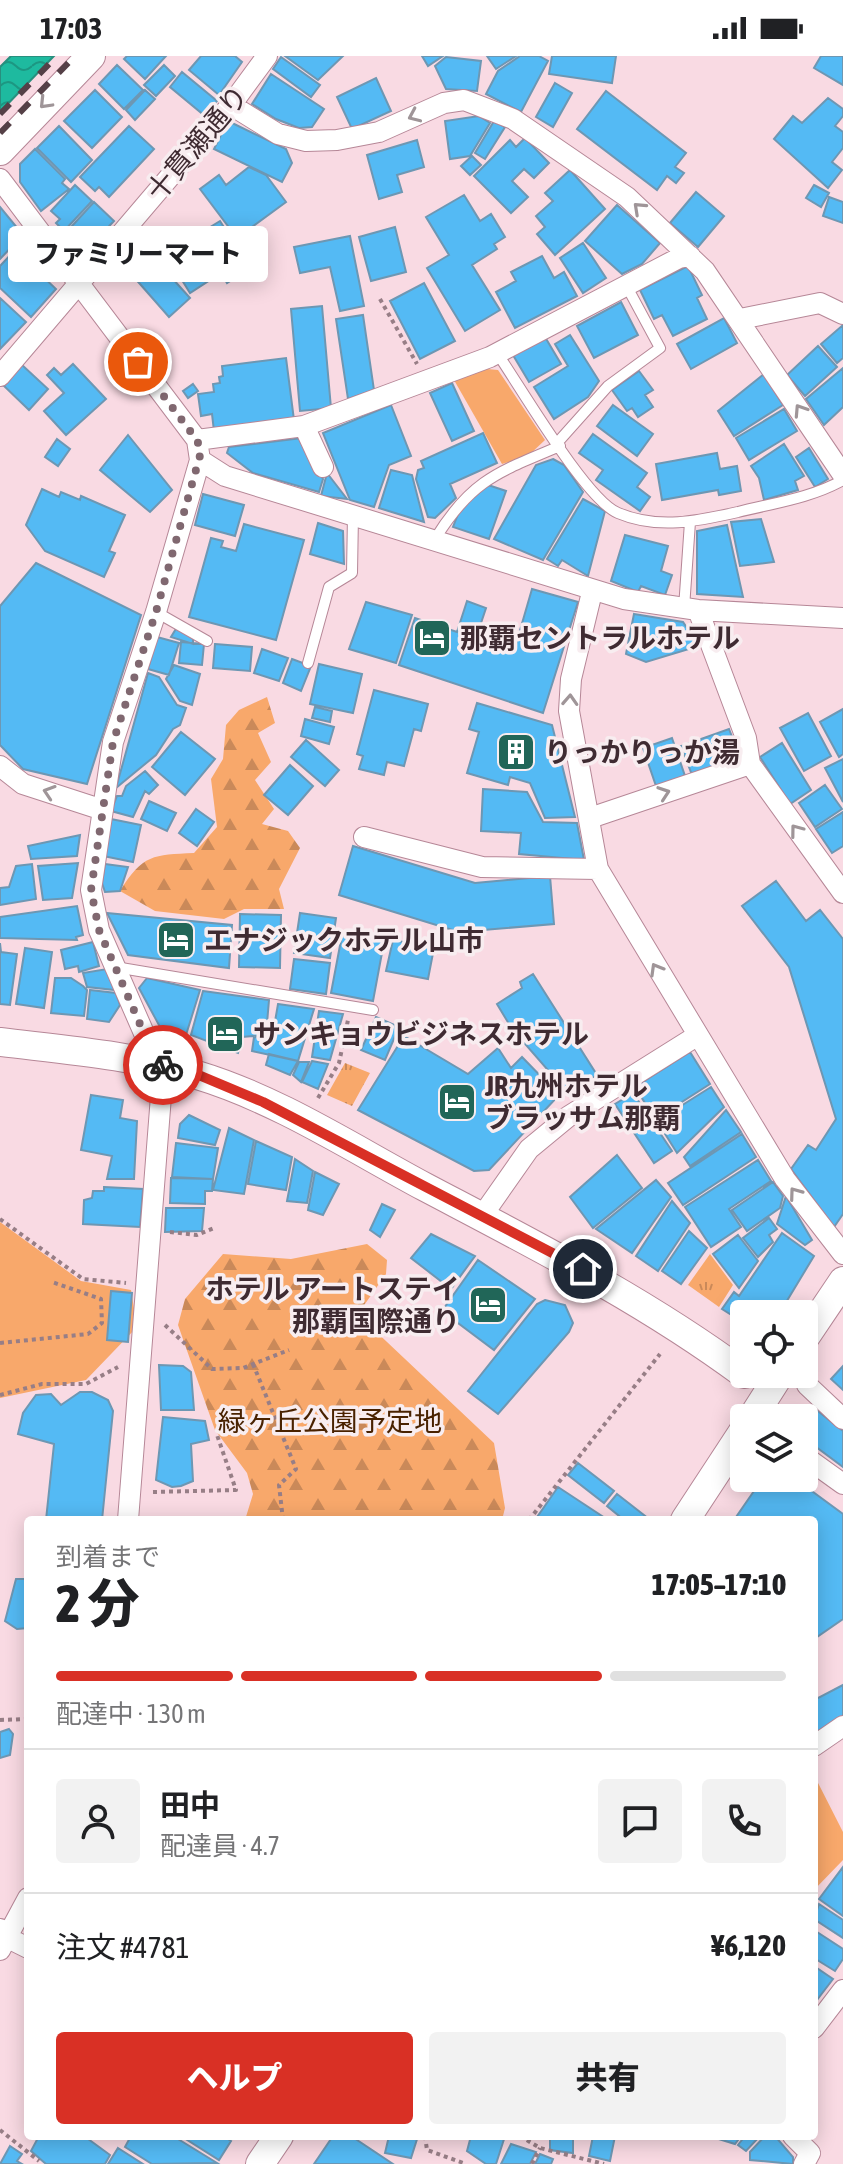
<!DOCTYPE html>
<html lang="ja">
<head>
<meta charset="utf-8">
<style>
  body { margin:0; font-family:"Asap Condensed","Noto Sans JP",sans-serif; background:#f2f2f2; color:#202124; height:100vh; display:flex; flex-direction:column; font-size:30px; white-space:nowrap }
  * { box-sizing:border-box; margin:0 }
  p { font-size:26px; color:#757577 }
  .icon { flex:none; width:44px; height:44px; fill:none; stroke:currentColor; stroke-width:2; stroke-linecap:round; stroke-linejoin:round }
  .map { position:relative; flex:1; overflow:hidden }
  .panel { position:absolute; left:24px; top:1460px; width:794px; height:624px; display:flex; flex-direction:column; background:#fff; border-radius:8px; box-shadow:0 4px 20px #0003 }
  .panel>* { flex:none }
  .buttons { position:absolute; left:730px; top:1244px; display:grid; gap:16px }
  .buttons a { display:grid; place-items:center; width:88px; height:88px; border-radius:8px; background:#fff; box-shadow:0 4px 20px #0003; font-size:40px }
  .pin { position:absolute; display:grid; place-items:center; width:68px; height:68px; color:#fff; margin:-34px; border:4px solid #fff; border-radius:50%; box-shadow:0 2px 8px #0007 }
  .courier { position:absolute; display:grid; place-items:center; width:80px; height:80px; margin:-40px; border:6px solid #d93025; border-radius:50%; background:#fff; color:#222; box-shadow:0 2px 10px #0007 }
  .bubble { position:absolute; height:56px; border-radius:8px; background:#fff; box-shadow:0 4px 20px #0003; font-size:26px; font-weight:800; line-height:56px; text-align:center }
  .headline em { font-style:normal; font-weight:800 }
  .headline div { display:flex; flex-direction:column-reverse }
  .headline { display:flex; align-items:center; justify-content:space-between; height:136px; padding:0 32px }
  h1 { font-size:52px; font-weight:800; line-height:60px }
  .bar { display:grid; grid-template-columns:repeat(4,1fr); gap:12px 8px; align-content:center; height:96px; padding:0 32px }
  .bar i { height:10px; border-radius:6px; background:#e0e0e0 }
  .bar .on { background:#d93025 }
  .bar p { grid-column:span 4 }
  .line { display:flex; align-items:center; gap:20px; padding:0 32px; border-top:2px solid #e0e0e0 }
  .line div { flex:1 }
  .round { display:grid; place-items:center; flex:none; width:84px; height:84px; border-radius:8px; background:#f2f2f2 }
  .primary-button { display:flex; gap:16px; margin-top:auto; padding:16px 32px }
  .primary-button a { flex:1; height:92px; border-radius:8px; background:#d93025; color:#fff; font-size:32px; font-weight:800; line-height:92px; text-align:center }
  .primary-button a+a { background:#f2f2f2; color:#202124 }
  .status { display:flex; justify-content:space-between; align-items:center; height:56px; padding:0 40px; background:#fff; direction:ltr }
  .status svg { height:22px; fill:currentColor }
  .map>svg:first-child { display:block }
  .grass { fill:url(#grass-tufts) }
  .forest { fill:url(#forest-firs) }
  .park { fill:#f8a86b }
  .water { fill:url(#water-waves); stroke:#288f7e; stroke-width:2 }
  .building { fill:#54baf4; stroke:#6d97b3; stroke-width:2 }
  .lines { fill:none; stroke-linecap:round; stroke-linejoin:round }
  .lane-casing { stroke:#b68797; stroke-width:12 }
  .street-casing { stroke:#b68797; stroke-width:22 }
  .secondary-casing { stroke:#b68797; stroke-width:30 }
  .path { stroke:#977e86; stroke-width:4; stroke-dasharray:4 4; stroke-linecap:butt }
  .lane { stroke:#fff; stroke-width:10 }
  .street { stroke:#fff; stroke-width:20 }
  .secondary { stroke:#fff; stroke-width:28 }
  .rail { stroke:#554047; stroke-width:6; stroke-dasharray:14 14; stroke-linecap:butt }
  .oneway { stroke:#9f9598 }
  .done { stroke:#806870; stroke-width:8; stroke-dasharray:0 14.4 }
  .route { stroke:#d93025; stroke-width:10 }
  .labels { text-anchor:middle; stroke-width:7; stroke-linejoin:round; paint-order:stroke }
  .street-label { font-size:28px; fill:#3f2b32; stroke:#f8edf0 }
  .poi-label { font-size:28px; font-weight:bold; fill:#3f2b32; stroke:#f8edf0; text-anchor:start }
  .park-label { font-size:28px; fill:#492200; stroke:#f8edf0 }
</style>
</head>
<body>
<div class="status"><b>17:03</b><svg viewBox="0 0 49 12"><path d="M0 12V9h3v3zM5 12V6h3v6zM10 12V3h3v9zM15 12V0h3v12zM26 1h20v11H26zM47 4h2v5h-2z"/></svg></div>
<div class="map">
<svg width="843" height="2108" viewBox="0 0 843 2108">
  <defs>
    <pattern id="grass-tufts" width="24" height="20" patternUnits="userSpaceOnUse" patternTransform="scale(2)"><rect width="24" height="20" fill="#f8a86b"/><path d="M3 7l-1-3M5 7V3M7 7l1-3M15 17l-1-3M17 17v-4M19 17l1-3" fill="none" stroke="#ca8959"/></pattern>
    <pattern id="forest-firs" width="22" height="20" patternUnits="userSpaceOnUse" patternTransform="scale(2)"><rect width="22" height="20" fill="#f8a86b"/><path d="M5 1l3.5 6h-7zM16 11l3.5 6h-7z" fill="#ca8959"/></pattern>
    <pattern id="water-waves" width="16" height="10" patternUnits="userSpaceOnUse" patternTransform="scale(2)"><rect width="16" height="10" fill="#1eba9f"/><path d="M0 5q4-4 8 0t8 0" fill="none" stroke="#1c9782"/></pattern>
  </defs>
  <rect width="100%" height="100%" fill="#f9dae3"/>
  <!-- grass -->
  <path class="grass" d="M345 1007 370 1017 352 1050 327 1039Z
    M710 1198 733 1229 719 1251 688 1229Z"/>
  <!-- forest -->
  <path class="forest" d="M267 641 275 667 258 677 271 706 255 724 274 753 262 768 288 775 300 792 279 833 284 853H244L224 863 155 855 120 835C143 798 153 799 194 797L217 771 211 723 223 703 226 669 239 654Z
    M367 1188 387 1204 386 1218 360 1255 369 1269 494 1387 505 1452 502 1464H245L253 1438 247 1417 215 1374 178 1269 185 1243 223 1198 291 1203Z"/>
  <!-- park -->
  <path class="park" d="M487 313 498 314 545 384 528 400 502 408 454 324Z
    M0 1166 81 1225 131 1234 137 1271 86 1324 0 1342Z
    M814 1719 843 1776V1804L814 1834Z"/>
  <!-- water -->
  <path class="water" d="M11 0H54L0 56V11Z"/>
  <!-- building -->
  <path class="building" d="M127 0H166L145 23 124 3Z
    M201 0H235L242 6 219 39 189 14Z
    M285 0H343L318 24Z
    M422 0H443L428 10Z
    M487 0H516L496 13Z
    M520 0H539L548 5 521 56 486 38 498 15Z
    M552 0H616L612 27 549 18Z
    M821 0H843V29L814 12Z
    M281 1 320 29 311 41 273 13Z
    M446 1 481 5 477 35 446 33 435 10Z
    M117 9 143 34 124 53 99 28Z
    M164 9 175 20 156 40 144 29Z
    M182 16 217 45 205 60 170 31Z
    M271 18 324 53 312 71 299 72 276 63 252 48Z
    M376 22 391 55 352 73 337 41Z
    M555 27 572 37 553 71 536 61Z
    M95 34 122 61 92 92 64 65Z
    M145 34 155 43 135 64 126 54Z
    M606 35 686 97 675 111 684 117 676 127 667 120 657 134 577 73Z
    M828 42 843 53V60L835 70 843 76V92L832 106 842 114 828 132 774 83 793 60 802 67Z
    M479 60 490 67 470 100 450 103 445 65Z
    M228 65 286 93 292 107 282 126 214 93Z
    M494 65 505 71 485 103 475 97Z
    M59 70 92 104 71 126 37 92Z
    M129 70 154 93 109 141 99 131 95 135 80 121Z
    M525 82 549 107 534 122 524 113 512 125 528 141 511 157 474 120 510 84 516 91Z
    M417 84 424 111 397 119 402 136 379 143 367 99Z
    M35 93 65 123 62 127 69 133 41 155 20 126V108Z
    M472 100 481 109 470 119 461 110Z
    M249 111 266 119 286 146 237 182 200 133 219 119 226 129Z
    M570 114 605 153 555 199 537 178 545 171 536 160 553 145 545 137Z
    M75 129 92 145 64 175 56 167 60 163 51 155Z
    M814 129 829 137 821 151 806 142Z
    M696 136 724 160 698 191 670 167Z
    M464 139 480 165 491 158 505 181 494 188 497 193 472 209 500 254 465 275 427 212 449 199 426 161Z
    M829 141 843 146V167L823 160Z
    M94 146 114 165 90 190 74 195 61 182Z
    M617 149 660 187 642 208 622 218 585 185Z
    M0 151 23 179 0 203Z
    M220 165 244 203 238 207 244 216 227 227 221 217 190 237 169 203 166 206 156 190 165 185 171 195Z
    M395 171 406 216 371 225 359 181Z
    M350 180 364 250 340 255 330 211 300 217 294 191Z
    M583 187 606 222 583 237 560 202Z
    M15 194 56 233 31 261 0 232V210Z
    M542 200 554 222 564 216 577 240 515 272 496 236 516 225 511 216Z
    M154 202 190 242 169 261 133 220Z
    M688 210 702 239 697 242 707 263 673 280 662 259 654 263 640 234Z
    M424 227 455 285 420 303 390 245Z
    M0 242 26 266 0 293Z
    M621 246 638 279 594 302 577 270Z
    M322 250 331 352 300 355 291 253Z
    M363 259 374 334 348 343 336 263Z
    M724 262 737 287 691 313 677 288Z
    M843 269V302L837 307 821 288Z
    M570 279 599 325 588 341 554 363 534 331 568 310 555 288Z
    M545 281 561 308 529 326 513 299Z
    M818 290 837 311 805 340 787 319Z
    M286 302 294 364 214 375 212 358 201 360 198 338 214 336 213 328 220 327 219 321 223 320 222 310Z
    M73 308 106 343 66 379 44 355 64 337 47 319 54 312 61 319Z
    M22 309 48 333 29 354 3 329Z
    M843 312V351L824 369 806 343Z
    M639 315 653 334 645 339 653 351 638 361 632 352 627 355 612 334Z
    M764 318 783 349 734 380 718 355Z
    M452 327 474 375 452 385 430 337Z
    M193 328 198 335 188 342 183 335Z
    M391 349 411 400 389 409 374 451 350 444 323 377Z
    M613 349 653 378 637 400 597 370Z
    M784 353 797 375 749 404 736 382Z
    M483 377 497 407 450 428 456 442 435 462 428 461 416 423 418 414 424 412 421 405Z
    M593 378 647 417 637 431 650 441 640 455 596 424 603 414 579 397Z
    M128 379 172 434 150 456 100 414Z
    M302 382 323 423 319 436 253 417 227 397 229 391Z
    M57 383 70 393 58 410 45 401Z
    M784 388 804 420 795 425 798 434 764 444 759 422 751 410Z
    M809 392 828 423 815 431 796 401Z
    M717 397 720 413 737 410 741 435 719 439 718 434 662 444 656 408Z
    M553 403 564 409 583 436 543 504 494 483 536 409Z
    M391 414 412 419 424 466 379 452Z
    M327 417 347 443 321 440Z
    M488 429 506 435 489 483 453 471 460 453Z
    M42 433 59 441 61 436 80 444 81 440 125 459 109 495 115 497 104 521 45 495 26 469Z
    M203 438 244 449 235 480 195 469Z
    M583 443 605 455 588 520 562 504 558 510 547 503Z
    M761 463 774 506 740 510 731 466Z
    M318 467 343 475 344 508 310 498Z
    M244 468 304 484 276 584 189 561 211 482 223 485 221 491 236 495Z
    M727 469 743 541 697 538V475Z
    M625 479 668 490 661 515 672 519 665 539 641 530 638 536 611 525Z
    M36 507 141 559 87 728 23 713 0 689V550Z
    M532 533 578 546 543 657 399 609 415 562 457 576 467 545 486 552 476 582 514 595Z
    M366 546 412 559 396 607 349 593Z
    M634 558 683 566 699 590 646 606 626 598Z
    M177 571 193 580V588L171 581Z
    M157 581 179 587 169 619 148 613Z
    M181 586 204 588 202 609 179 607Z
    M215 588 252 591 250 615 213 612Z
    M262 593 288 602 279 625 254 617Z
    M292 603 311 610 301 635 283 627Z
    M319 608 362 618 353 657 310 648Z
    M174 609 200 618 192 649 180 645 166 623Z
    M148 617 159 621 177 649 186 652 180 669 173 673 156 699 116 732Z
    M374 634 428 648 421 675 414 673 404 710 387 706 384 719 359 713 363 700 357 698Z
    M477 647 552 669 575 761 545 762 530 727 510 721 508 729 467 717 479 676 469 673Z
    M315 651 332 655 330 666 312 662Z
    M843 653V698L839 701 820 666Z
    M808 657 831 700 804 715 780 672Z
    M305 663 334 671 329 688 301 680Z
    M729 673 740 701 692 719 681 690Z
    M181 676 215 703 185 739 152 711Z
    M672 682 685 720 656 730 643 692Z
    M306 684 339 714 325 730 291 701Z
    M782 687 811 734 790 748 760 701Z
    M843 703V746L825 712Z
    M290 709 313 730 288 759 264 739Z
    M145 715 158 729 149 738 145 735 133 761 111 755 117 740H122L126 730Z
    M825 729 842 753 815 771 799 747Z
    M483 733 527 736 543 766 577 767 584 804 519 798 521 777 481 775Z
    M149 745 176 757 167 775 141 763Z
    M196 753 214 766 197 790 179 777Z
    M843 756V790L832 797 816 773Z
    M111 763 141 769 133 806 103 800Z
    M80 779 77 800 31 803 28 790Z
    M353 790 475 827 550 820 554 868 459 876 339 839Z
    M78 807 72 842 43 844 38 810Z
    M32 808 36 843 0 849V832L9 831 16 810Z
    M105 808 128 811 120 835 105 836 102 827Z
    M776 825 806 865 820 854 843 883V1158L834 1171 791 1113 808 1089 816 1094 836 1063 789 911 742 850Z
    M77 850 83 879 76 881 77 884 0 882V861Z
    M107 857 232 869 229 912 128 899Z
    M300 857 336 862 330 902 294 897Z
    M240 858 281 859 280 912 239 911Z
    M342 879 384 886 373 945 331 937Z
    M393 884 434 892 428 923 386 915Z
    M93 886 99 910 79 916 78 910 65 913 61 894Z
    M0 887 1 896 17 898 10 949 0 948Z
    M25 892 52 896 44 952 16 948Z
    M294 903 330 907 326 938 290 933Z
    M107 913 115 934 87 931 83 917Z
    M533 918 597 1019 567 1036 512 973 497 948 522 932 520 926Z
    M55 922H71L83 930 87 934 84 960 51 957Z
    M147 922 200 934 186 979 160 971 139 932Z
    M90 934 116 937 120 949 109 966 87 963Z
    M203 935 269 944 266 979 242 981 238 997 191 979Z
    M278 948 314 953 298 1005 252 995 254 981 272 983Z
    M319 955 343 958 330 1004 312 1001Z
    M376 961 399 971 385 1004 361 994Z
    M404 980 468 1018 498 992 511 1012 522 1001 559 1039 489 1114 474 1115 358 1054Z
    M690 996 710 1028 655 1063 635 1031Z
    M269 998 298 1005 290 1019 266 1009Z
    M312 1005 328 1008 318 1033 302 1026Z
    M299 1006H309L301 1026 293 1019Z
    M711 1031 724 1051 677 1097 657 1065Z
    M633 1037 672 1095 654 1107 615 1048Z
    M91 1039 123 1044 120 1062 137 1065 134 1123H107L112 1100 81 1094Z
    M726 1054 741 1076 690 1110 684 1101Z
    M189 1059 220 1074 215 1089 178 1082 180 1068Z
    M229 1072 254 1084 244 1138 213 1134Z
    M742 1078 756 1101 683 1149 668 1127Z
    M256 1085 292 1101 286 1134 248 1128Z
    M176 1087 218 1092 213 1123 172 1121Z
    M617 1099 642 1132 593 1172 570 1141Z
    M295 1103 313 1115 307 1147 287 1145Z
    M758 1104 771 1125 729 1153 741 1171 711 1191 685 1151Z
    M315 1116 339 1128 323 1159 308 1154Z
    M171 1122 213 1123 212 1135H205V1148L170 1147Z
    M656 1124 671 1141 632 1197 596 1173Z
    M773 1126 783 1140 780 1152 747 1175 732 1154Z
    M104 1131 143 1133 140 1171 83 1168 84 1144 92 1142 93 1135H104Z
    M786 1140 812 1184 805 1189 777 1168Z
    M672 1145 690 1167 658 1215 636 1200Z
    M382 1148 395 1154 380 1181 370 1174Z
    M166 1152H204L202 1175 165 1176Z
    M769 1162 777 1173 769 1179 773 1186 758 1201 743 1182Z
    M689 1175 707 1192 681 1228 662 1215Z
    M782 1177 814 1200 779 1258H744V1267L722 1253 734 1236 739 1240Z
    M431 1178 475 1200 451 1233 411 1202Z
    M738 1179 758 1205 739 1232 713 1198Z
    M478 1204 535 1243 494 1294 442 1255Z
    M111 1235 132 1237 128 1286 107 1284Z
    M545 1244 565 1249 573 1267 569 1276 498 1358 468 1335 537 1248Z
    M159 1309 183 1310 191 1316 194 1354H161Z
    M843 1310V1334L831 1323Z
    M80 1336H92L108 1344 113 1355 102 1464H46L54 1388 18 1378 23 1357 36 1339 51 1338 61 1349Z
    M814 1352 843 1375V1411L804 1382V1364Z
    M163 1361 205 1365 209 1384 191 1388 193 1425 181 1430 172 1431 156 1424Z
    M578 1407 614 1435 604 1447 568 1419Z
    M763 1422H794L843 1458V1563L814 1583V1464H734Z
    M558 1431 608 1464H535Z
    M617 1438 649 1463V1464H624L607 1450Z
    M16 1523H28V1572L17 1573 5 1565Z
    M843 1629V1666L814 1681V1644Z
    M9 1673 13 1678 10 1699 0 1702V1676Z
    M843 1811V1860L819 1843Z
    M819 1848 843 1864V1882L814 1863Z
    M814 1874 843 1893V1903L835 1915 814 1902Z
    M814 1910 833 1923 817 1944 814 1942Z
    M39 2080H84L110 2099 105 2108H46L31 2095Z
    M131 2080H173L217 2107 152 2108 125 2091Z
    M181 2080H223L231 2085 219 2104Z
    M333 2080H351L393 2108H314Z
    M389 2080H418L411 2102 385 2097Z
    M471 2080H505L496 2108H486L467 2095Z
    M550 2080H573V2097L550 2094Z
    M593 2080H615L610 2105 589 2100Z
    M709 2080H741L735 2088Z
    M745 2080H760L746 2095 738 2089Z
    M765 2080H775L793 2101V2108L750 2104V2096Z
    M511 2088 536 2096 530 2108H501Z
    M10 2090 22 2098 17 2105 22 2108H0Z
    M118 2092 143 2108H108Z
    M540 2098 553 2103 551 2108H535Z"/>
  <g class="lines">
    <!-- lane casing -->
    <g class="lane-casing">
      <path id="lane" d="M497 297C520 330 586 444 618 457 658 474 698 465 738 456 774 447 811 442 843 424
        M558 386 608 330 660 292 626 229
        M435 483C472 423 499 416 560 390
        M684 552 690 466
        M156 556 207 585
        M308 607 329 531 352 517 353 459
        M115 911 373 954"/>
    </g>
    <!-- street casing -->
    <g class="street-casing">
      <path id="street" d="M231 49 278 78 306 85 337 84 379 76 444 47 464 44 513 63 627 141 705 215 843 419
        M0 123 197 384 200 404 225 420 624 543 698 554 843 562
        M740 263 820 247 843 258
        M0 320 231 49 267 0
        M304 370 323 411
        M197 384 304 370 490 301 679 202 690 200
        M592 536 571 623 569 655 598 813 785 1123 843 1198
        M698 554 746 682 750 708 843 837
        M0 710 23 728 103 754
        M590 762 750 708
        M364 781 482 811 598 813
        M482 1160 529 1093 569 1060 695 981
        M807 1329 843 1363
        M804 1400 843 1428
        M128 1464 161 1040 157 1007 99 874 91 834 113 686 156 556 200 404
        M814 1690 843 1670
        M0 1873 8 1882 28 1892
        M0 1894 28 1842
        M814 1972 843 1934
        M793 2080 810 2097 804 2108"/>
    </g>
    <!-- secondary casing -->
    <g class="secondary-casing">
      <path id="secondary" d="M0 95 91 0
        M0 986C66 994 133 999 197 1019 277 1043 352 1092 425 1131 535 1189 644 1244 744 1318
        M804 1283 843 1225
        M752 1362 780 1318
        M685 1464 744 1374
        M260 2108 279 2080"/>
    </g>
    <!-- path -->
    <path class="path" d="M380 243 417 308
      M318 1042 339 1007 348 964
      M0 1163 83 1223 126 1227
      M170 1176 197 1179 214 1172
      M165 1269 212 1313 243 1312 289 1294
      M0 1287 88 1278 102 1267 101 1243 52 1226
      M253 1308 296 1413 279 1429 283 1464
      M0 1339 42 1328H86L118 1311
      M153 1436 236 1434 217 1379
      M529 1464 660 1298
      M0 1664 28 1663
      M0 2074 39 2105
      M425 2080 427 2094 466 2108
      M520 2080 540 2092 604 2108
      M532 2108 540 2092"/>
    <!-- lane -->
    <use href="#lane" class="lane"/>
    <!-- street -->
    <use href="#street" class="street"/>
    <!-- secondary -->
    <use href="#secondary" class="secondary"/>
    <!-- rail -->
    <path class="rail" d="M0 58 57 0
      M0 77 75 0"/>
  </g>
  <!-- one-way arrows -->
  <defs><path id="oneway-chevron" d="M-2-3.5L2.5 0L-2 3.5" fill="none" stroke-width="1.6" stroke-linecap="round" stroke-linejoin="round" transform="scale(2)"/></defs>
  <g class="oneway">
    <use href="#oneway-chevron" transform="translate(45 47) rotate(134)"/>
    <use href="#oneway-chevron" transform="translate(414 60) rotate(156)"/>
    <use href="#oneway-chevron" transform="translate(639 152) rotate(-137)"/>
    <use href="#oneway-chevron" transform="translate(800 354) rotate(-123)"/>
    <use href="#oneway-chevron" transform="translate(570 644) rotate(-87)"/>
    <use href="#oneway-chevron" transform="translate(49 736) rotate(-162)"/>
    <use href="#oneway-chevron" transform="translate(664 737) rotate(-19)"/>
    <use href="#oneway-chevron" transform="translate(796 774) rotate(-127)"/>
    <use href="#oneway-chevron" transform="translate(656 913) rotate(-120)"/>
    <use href="#oneway-chevron" transform="translate(795 1137) rotate(-126)"/>
  </g>
  <g class="lines">
    <!-- done -->
    <path class="done" d="M138 306 197 384 201 396 156 556 113 686 91 834 99 874 157 1007 163 1009"/>
    <!-- route -->
    <path class="route" d="M163 1009 201 1020 263 1046 583 1213"/>
  </g>
  <!-- icons -->
  <defs>
    <g id="hotel-square" transform="scale(2)"><rect x="-9" y="-9" width="18" height="18" rx="4" fill="#216658" stroke="#f8edf0"/><path d="M-6-4.5h1.5V1H6V5H4.5V3h-9V5H-6ZM-4 0a1.8 1.8 0 1 1 3.6 0ZM.5 0V-2.5h3Q6-2.5 6 0Z" fill="#fff"/></g>
    <g id="building-square" transform="scale(2)"><rect x="-9" y="-9" width="18" height="18" rx="4" fill="#216658" stroke="#f8edf0"/><path d="M-4-6H4V6H1V3H-1V6H-4ZM-2.5-4.3h1.7v1.8h-1.7ZM.8-4.3h1.7v1.8H.8ZM-2.5-1h1.7V.8h-1.7ZM.8-1h1.7V.8H.8Z" fill="#fff"/></g>
  </defs>
  <g fill-rule="evenodd">
    <use href="#hotel-square" x="432" y="582"/>
    <use href="#building-square" x="516" y="696"/>
    <use href="#hotel-square" x="176" y="884"/>
    <use href="#hotel-square" x="225" y="978"/>
    <use href="#hotel-square" x="457" y="1046"/>
    <use href="#hotel-square" x="488" y="1249"/>
  </g>
  <g class="labels">
    <!-- street labels -->
    <g class="street-label">
      <text transform="translate(197 87) rotate(-50)" y="10">十貫瀬通り</text>
    </g>
    <!-- poi labels -->
    <g class="poi-label">
      <text x="460" y="592">那覇セントラルホテル</text>
      <text x="544" y="706">りっかりっか湯</text>
      <text x="204" y="894">エナジックホテル山市</text>
      <text x="253" y="988">サンキョウビジネスホテル</text>
      <text x="485" y="1040">JR九州ホテル<tspan x="485" dy="32">ブラッサム那覇</tspan></text>
      <text x="460" y="1243" text-anchor="end">ホテル アートステイ<tspan x="460" dy="32">那覇国際通り</tspan></text>
    </g>
    <!-- park labels -->
    <g class="park-label">
      <text x="330" y="1375">緑ヶ丘公園予定地</text>
    </g>
  </g>
</svg>
<div class="buttons">
<a><svg class="icon" aria-label="locate" viewBox="0 0 24 24"><circle cx="12" cy="12" r="6"/><path d="M12 2v4M12 18v4M2 12h4M18 12h4"/></svg></a>
<a><svg class="icon" aria-label="layers" viewBox="0 0 24 24"><path d="M12 4l9 5-9 5-9-5zM3 14l9 5 9-5"/></svg></a>
</div>
<div class="pin" style="left:138px;top:306px;background:#ea580c"><svg class="icon" aria-label="bag" viewBox="0 0 24 24"><path d="M5 8h14l-1 12H6zM9 8a3 3 0 0 1 6 0"/></svg></div>
<div class="pin" style="left:583px;top:1213px;background:#1f2937"><svg class="icon" aria-label="home" viewBox="0 0 24 24"><path d="M3 11l9-7 9 7M6 9v11h12V9"/></svg></div>
<div class="courier" style="left:163px;top:1009px"><svg class="icon" aria-label="bike" viewBox="0 0 24 24"><circle cx="6" cy="16" r="4"/><circle cx="18" cy="16" r="4"/><path d="M6 16l4-8h5l3 8M10 8l3 8H6M13 5h3"/></svg></div>
<div class="bubble" style="left:8px;top:170px;width:260px">ファミリーマート</div>
<section class="panel">
<div class="headline"><div><h1>2 分</h1><p>到着まで</p></div><em>17:05–17:10</em></div>
<div class="bar"><i class="on"></i><i class="on"></i><i class="on"></i><i></i><p>配達中 · 130 m</p></div>
<div class="line" style="height:144px"><a class="round"><svg class="icon" aria-label="person" viewBox="0 0 24 24"><circle cx="12" cy="8" r="4"/><path d="M4 21q1-7 8-7t8 7"/></svg></a><div><b>田中</b><p>配達員 · 4.7</p></div><a class="round"><svg class="icon" aria-label="chat" viewBox="0 0 24 24"><path d="M4 5h16v11H9l-5 4z"/></svg></a><a class="round"><svg class="icon" aria-label="phone" viewBox="0 0 24 24"><path d="M5 4h4l2 5-3 2q2 4 5 5l2-3 5 2v4C11 20 4 13 5 4z"/></svg></a></div>
<div class="line" style="height:104px"><div>注文 #4781</div><b>¥6,120</b></div>
<div class="primary-button"><a>ヘルプ</a><a>共有</a></div>
</section>
</div>
</body>
</html>
